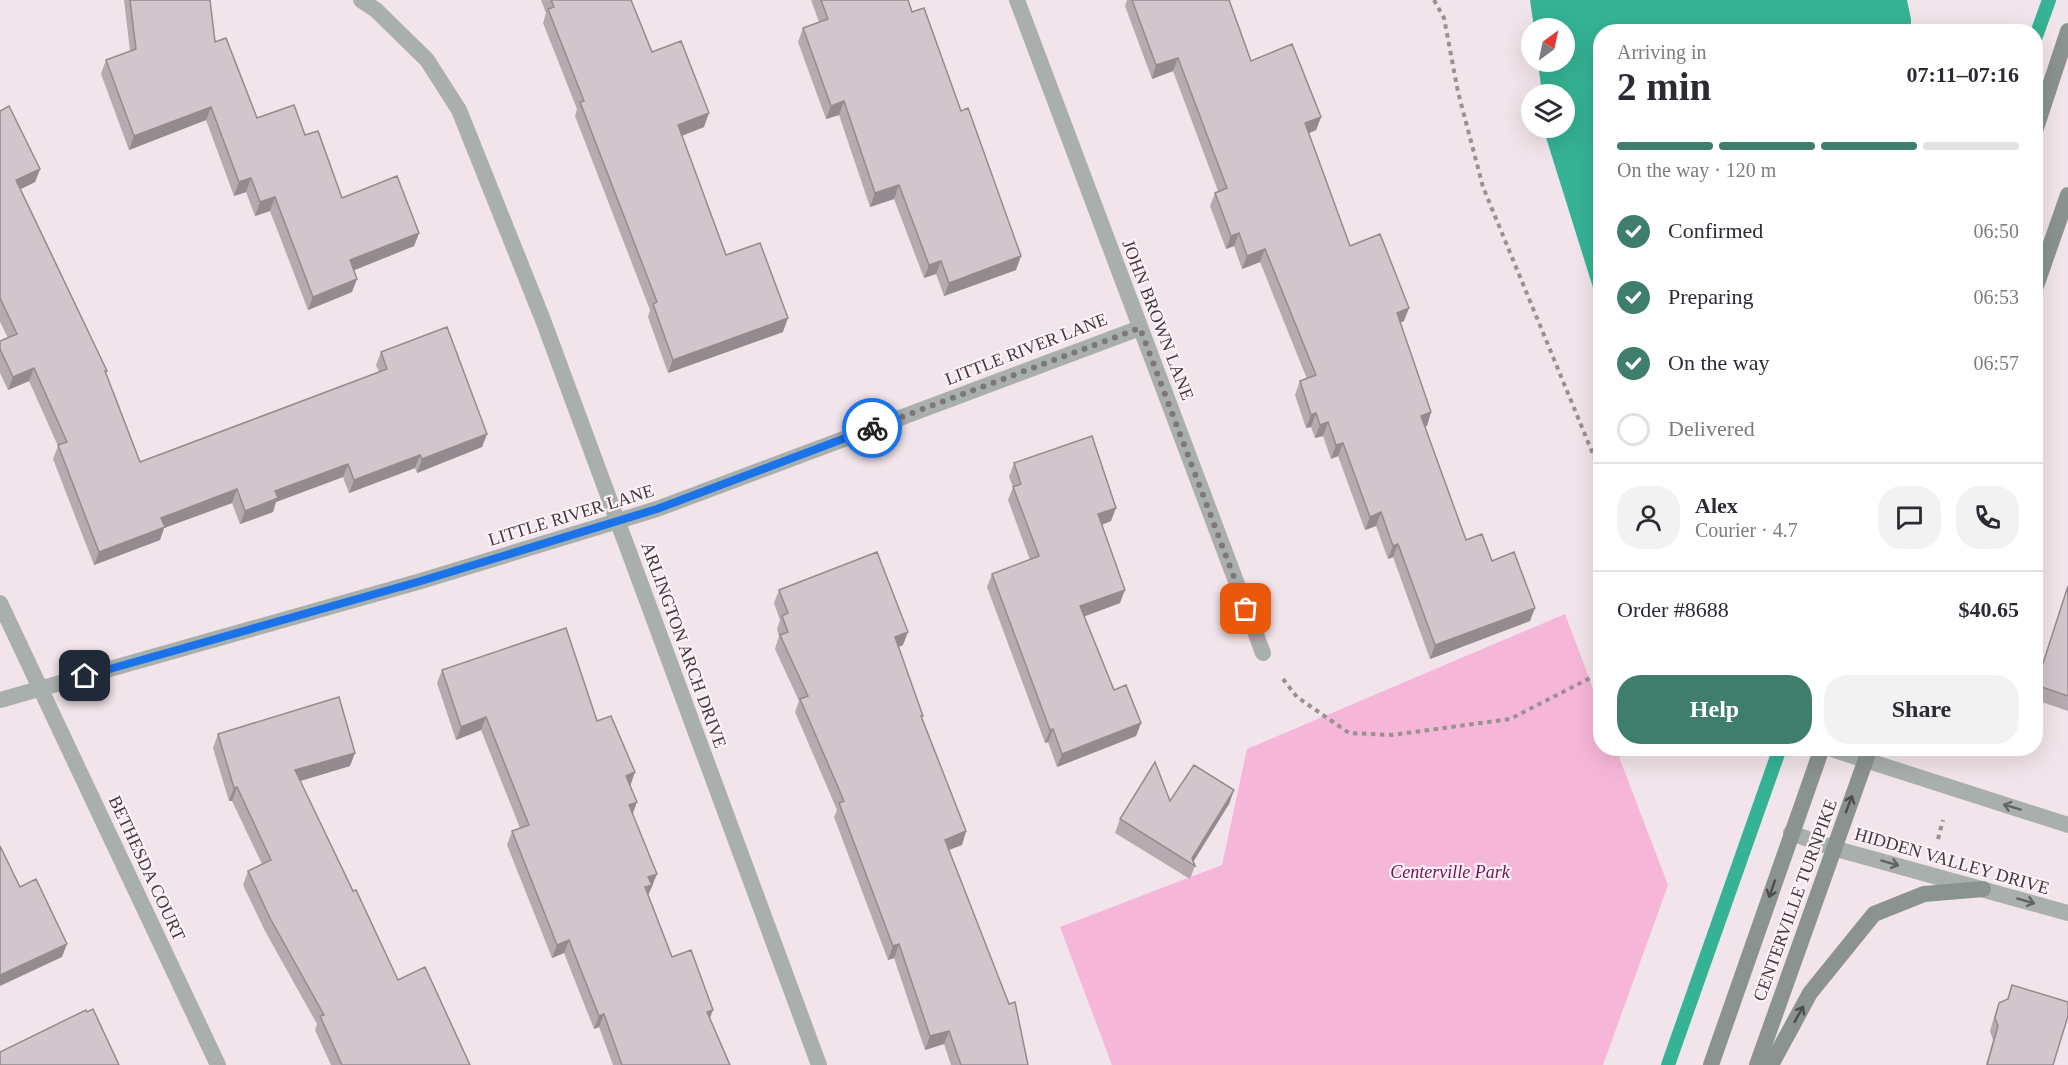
<!DOCTYPE html>
<html lang="en">
<head>
<meta charset="utf-8">
<style>
  body { margin:0; font-family:"Times New Roman",serif; background:#f2f2f3; color:#2b2b33; height:100vh; display:flex; flex-direction:column; font-size:22px; white-space:nowrap }
  * { box-sizing:border-box; margin:0 }
  p { font-size:20px; color:#7c7c81 }
  .icon { flex:none; width:33px; height:33px; fill:none; stroke:currentColor; stroke-width:2; stroke-linecap:round; stroke-linejoin:round }
  .map { position:relative; flex:1; overflow:hidden }
  .side { position:absolute; left:1593px; top:24px; width:450px; height:732px; display:flex; flex-direction:column; background:#fff; border-radius:24px; box-shadow:0 6px 24px #0002 }
  .side>* { flex:none }
  .needle { width:39px; rotate:33deg }
  .fabs { position:absolute; left:1521px; top:18px; display:grid; gap:12px }
  .fabs a { display:grid; place-items:center; width:54px; height:54px; border-radius:50%; background:#fff; box-shadow:0 6px 24px #0002; font-size:30px }
  .pin { position:absolute; display:grid; place-items:center; width:51px; height:51px; color:#fff; margin:-26px; border-radius:12px; box-shadow:0 3px 9px #0006 }
  .courier { position:absolute; display:grid; place-items:center; width:60px; height:60px; margin:-30px; border:4px solid #1a73e8; border-radius:50%; background:#fff; color:#222; box-shadow:0 2px 8px #0007 }
  .summary em { font-style:normal; font-weight:700 }
  .summary div { display:flex; flex-direction:column-reverse }
  .summary { display:flex; align-items:center; justify-content:space-between; height:102px; padding:0 24px }
  h1 { font-size:39px; font-weight:700; line-height:45px }
  .bar { display:grid; grid-template-columns:repeat(4,1fr); gap:9px 6px; align-content:center; height:72px; padding:0 24px }
  .bar i { height:8px; border-radius:4px; background:#e1e1e2 }
  .bar .current { background:#3f7e6c }
  .bar p { grid-column:span 4 }
  .line { display:flex; align-items:center; gap:15px; padding:0 24px; border-top:2px solid #e1e1e2 }
  .line div { flex:1 }
  .round { display:grid; place-items:center; flex:none; width:63px; height:63px; border-radius:24px; background:#f2f2f3 }
  ol { padding:0 24px; list-style:none }
  li { display:flex; align-items:center; gap:18px; height:66px }
  li p { margin-inline-start:auto }
  li .icon { padding:6px; border-radius:50%; background:#3f7e6c; color:#fff; stroke-width:4 }
  li:last-child { color:#7c7c81 }
  li i { width:33px; height:33px; border:3px solid #e1e1e2; border-radius:50% }
  .button { display:flex; gap:12px; margin-top:auto; padding:12px 24px }
  .button a { flex:1; height:69px; border-radius:24px; background:#3f7e6c; color:#fff; font-size:24px; font-weight:700; line-height:69px; text-align:center }
  .button a+a { background:#f2f2f3; color:#2b2b33 }
  .map>svg:first-child { display:block }
  .green { fill:#f6b6d8 }
  .water { fill:#35b394 }
  .lines { fill:none; stroke-linecap:round; stroke-linejoin:round }
  .stream { stroke:#35b394; stroke-width:14 }
  .path { stroke:#999094; stroke-width:4; stroke-dasharray:4.5 4.5; stroke-linecap:butt }
  .minor { stroke:#a9afad; stroke-width:16 }
  .secondary { stroke:#8a9390; stroke-width:16 }
  .wall { fill:#b5aaaf }
  .shaded-wall { fill:#938b8f }
  .building { fill:#d2c6cc; stroke:#938b8f; stroke-width:1.5 }
  .oneway { stroke:#4e4c4e }
  .oneway2 { stroke:#646364 }
  .done { stroke:#7d767a; stroke-width:6; stroke-dasharray:0 10.8 }
  .route { stroke:#1a73e8; stroke-width:8 }
  .labels { text-anchor:middle; stroke-width:4.5; stroke-linejoin:round; paint-order:stroke }
  .street-label { font-size:18px; fill:#3f3a3d; stroke:#fef1f8 }
  .park-label { font-size:18px; font-style:italic; fill:#740f52; stroke:#fef1f8 }
</style>
</head>
<body>
<div class="map">
<svg width="2068" height="1065" viewBox="0 0 2068 1065">
  <rect width="100%" height="100%" fill="#f1e4ea"/>
  <!-- green -->
  <path class="green" d="M1565 614 1600 707V748L1616 749 1668 885 1603 1065H1112L1060 927 1222 865 1247 749Z"/>
  <!-- water -->
  <path class="water" d="M1530 0H1907L1911 19V31L1600 32V310L1544 131V128H1564V94H1542L1538 62H1564V28H1534Z"/>
  <g class="lines">
    <!-- stream -->
    <path class="stream" d="M2036 36 2049 0
      M1668 1065 1780 748"/>
    <!-- path -->
    <path class="path" d="M1434 0 1444 18 1458 92 1483 187 1600 471
      M1283 679 1297 697 1349 733 1392 735 1510 719 1600 673
      M1938 839 1943 820"/>
    <!-- minor -->
    <path class="minor" d="M361 0 376 10 427 60 459 110 543 320 819 1065
      M1017 0 1263 653
      M0 603 218 1065
      M0 700 421 581 657 509 1140 328
      M1828 748 2068 825
      M1791 833 1833 848 2068 913"/>
    <!-- secondary -->
    <path class="secondary" d="M2036 128 2068 31
      M2036 286 2068 195
      M1711 1065 1822 748
      M1757 1065 1870 748
      M1771 1065 1810 993 1874 914 1924 894 1983 889"/>
  </g>
  <!-- wall -->
  <path class="wall" d="M124 0H210L215 42 257 118 305 135 342 198 419 233 414 246 354 270 352 292 308 310 270 211 255 216 246 192 234 196 206 120 129 150 101 74 106 60 130 51Z
    M541 0H631L652 52 704 127 682 136 726 255 783 332 668 373 648 317 650 310 575 116 577 109 543 23 546 13Z
    M811 0H908L1016 270 944 296 936 274 924 278 894 199 870 207 839 115 826 119 798 42 803 28 819 22Z
    M1127 0H1229L1251 61 1321 117 1316 130 1309 133 1350 246 1404 321 1400 323 1431 412 1427 426H1425L1466 540 1492 561 1530 621 1430 659 1393 557 1388 559 1376 526 1365 530 1338 456 1331 459 1323 436 1315 438 1311 427 1306 428 1295 395 1300 381 1307 379 1260 262 1242 269 1234 246 1226 249 1210 206 1215 193 1218 191 1173 71 1152 79 1125 6Z
    M0 111 40 169 35 182 20 189 107 371 106 373 140 462 379 372 376 365 381 352 487 434 482 447 417 473 415 468 349 493 343 477 276 502 273 512 240 524 232 503 164 528 160 540 94 565 53 459 58 446 29 381 8 390 0 373V341L8 338 0 322Z
    M1014 463 1111 521 1102 525 1120 603 1084 616 1114 690 1141 723 1136 736 1057 767 1048 742 1045 743 987 587 992 574 1030 560 1008 500 1013 487 1009 477Z
    M2068 585V711L2036 700V684Z
    M779 590 903 645 898 647 922 718 966 831 962 845 949 850 1028 1065H951L944 1044 925 1050 894 958 888 960 834 817 837 810 795 712 799 701 775 649 779 636 777 629 780 620 774 603Z
    M442 670 597 721 635 772 630 786 637 802 633 813 652 887 648 894 672 957 710 1019 730 1065H613L599 1027 594 1029 564 953 552 958 507 845 512 831 520 828 481 730 456 740 437 683Z
    M218 734 350 766 300 781 353 891 398 980 470 1065H331L315 1030 317 1024 265 931 243 885 248 871 262 864 232 801H229L213 748Z
    M1234 790 1229 804 1193 861 1195 866 1190 879 1115 833 1120 819 1170 801Z
    M2012 985 2053 1065H1986L1993 1040 1990 1031 1994 1017 1999 1003 2007 1000Z"/>
  <!-- shaded-wall -->
  <path class="shaded-wall" d="M1178 58 1173 71 1152 79 1156 65Z
    M844 101 839 115 826 119 831 106Z
    M211 107 206 120 129 150 134 136Z
    M709 113 704 127 673 139 678 125Z
    M1321 117 1316 130 1300 137 1305 123Z
    M40 169 35 182 11 194 16 180Z
    M251 178 246 192 234 196 239 182Z
    M899 185 894 199 870 207 875 193Z
    M275 197 270 211 255 216 260 202Z
    M419 233 414 246 345 274 350 260Z
    M1239 233 1234 246 1226 249 1231 236Z
    M1265 249 1260 262 1242 269 1247 256Z
    M1021 256 1016 270 944 296 949 283Z
    M941 261 936 274 924 278 929 265Z
    M357 279 352 292 308 310 313 297Z
    M1409 308 1404 321 1392 326 1397 313Z
    M788 318 783 332 668 373 673 360Z
    M34 368 29 381 8 390 13 377Z
    M1431 412 1427 426 1416 429 1421 416Z
    M1316 413 1311 427 1306 428 1311 415Z
    M1328 422 1323 436 1315 438 1320 425Z
    M487 434 482 447 417 473 422 459Z
    M1343 443 1338 456 1331 459 1336 445Z
    M420 455 415 468 349 493 354 480Z
    M348 464 343 477 276 502 273 512 240 524 245 511 275 491Z
    M237 489 232 503 164 528 160 540 94 565 99 552 161 518Z
    M1116 508 1111 521 1093 528 1098 514Z
    M1381 512 1376 526 1365 530 1370 517Z
    M1398 544 1393 557 1388 559 1393 546Z
    M1125 590 1120 603 1075 620 1080 606Z
    M1535 608 1530 621 1430 659 1435 645Z
    M908 632 903 645 890 651 895 637Z
    M486 717 481 730 456 740 461 727Z
    M1141 723 1136 736 1057 767 1062 754Z
    M1053 729 1048 742 1045 743 1050 730Z
    M355 753 350 766 290 784 295 770Z
    M635 772 630 786 626 776Z
    M237 787 232 801H229L234 788Z
    M1234 790 1229 804 1192 864V858Z
    M637 802 632 815 629 805Z
    M966 831 962 845 940 853 945 840Z
    M657 874 647 898 641 901 648 877Z
    M569 940 564 953 552 958 557 945Z
    M67 944 62 957 0 986V975Z
    M899 944 894 958 888 960 893 946Z
    M713 1010 708 1023 707 1012Z
    M604 1014 599 1027 594 1029 599 1016Z
    M949 1031 944 1044 925 1050 930 1036Z"/>
  <!-- building -->
  <path class="building" d="M130 0H210L215 42 226 38 257 118 294 105 305 135 318 131 342 198 397 176 419 233 350 260 357 279 313 297 275 197 260 202 251 178 239 182 211 107 134 136 106 60 136 49Z
    M551 0H631L652 52 681 41 709 113 678 125 726 255 760 243 788 318 673 360 653 304 657 302 580 102 584 101 548 9 554 7Z
    M821 0H908L912 12 924 8 961 111 968 108 1021 256 949 283 941 261 929 265 899 185 875 193 844 101 831 106 803 28 828 19Z
    M1132 0H1229L1251 61 1292 44 1321 117 1305 123 1350 246 1380 234 1409 308 1397 313 1431 412 1421 416 1466 540 1482 534 1492 561 1514 552 1535 608 1435 645 1398 544 1393 546 1381 512 1370 517 1343 443 1336 445 1328 422 1320 425 1316 413 1311 415 1300 381 1316 375 1265 249 1247 256 1239 233 1231 236 1215 193 1227 188 1178 58 1156 65Z
    M9 106 40 169 16 180 107 371H105L140 462 387 369 381 352 447 327 487 434 422 459 420 455 354 480 348 464 275 491 278 498 245 511 237 489 161 518 165 527 99 552 58 445 67 442 34 368 13 377 0 349V341L17 334 0 298V111Z
    M1092 436 1116 508 1098 514 1125 590 1080 606 1114 690 1126 685 1141 723 1062 754 1053 729 1050 730 992 574 1039 556 1013 487 1021 484 1014 463Z
    M877 552 908 632 895 637 923 716H921L966 831 945 840 1009 1004 1015 1002 1028 1065H961L949 1031 930 1036 899 944 893 946 839 803 844 801 800 699 808 696 780 635 788 632 782 616 788 613 779 590Z
    M2068 586V696L2036 685Z
    M566 628 597 721 611 716 635 772 626 776 637 802 629 805 657 874 648 877 652 885 645 887 672 957 691 950 713 1010 707 1012 730 1065H622L604 1014 599 1016 569 940 557 945 512 831 529 825 486 717 461 727 442 670Z
    M339 697 355 753 295 770 353 891 356 890 398 980 425 967 470 1065H342L320 1016 324 1015 270 918 248 871 271 860 237 787 234 788 218 734Z
    M1155 762 1170 801 1194 765 1234 790 1192 858 1195 866 1120 819Z
    M0 846 20 887 36 879 67 944 0 975Z
    M2012 985 2068 1002V1016L2053 1065H1987L1998 1026 1995 1018 1999 1003 2008 999Z
    M93 1009 119 1065H0V1052L86 1010 87 1012Z"/>
  <!-- one-way arrows -->
  <defs><path id="oneway-shaft" d="M-6 0H5M1.5-3L5.5 0L1.5 3" fill="none" stroke-width="1.6" stroke-linecap="round" stroke-linejoin="round" transform="scale(1.5)"/></defs>
  <g class="oneway">
    <use href="#oneway-shaft" transform="translate(1849 804) rotate(-70)"/>
    <use href="#oneway-shaft" transform="translate(1772 889) rotate(109)"/>
    <use href="#oneway-shaft" transform="translate(1799 1014) rotate(-61)"/>
  </g>
  <g class="oneway2">
    <use href="#oneway-shaft" transform="translate(2012 807) rotate(-163)"/>
    <use href="#oneway-shaft" transform="translate(1890 863) rotate(16)"/>
    <use href="#oneway-shaft" transform="translate(2026 901) rotate(16)"/>
  </g>
  <g class="lines">
    <!-- done -->
    <path class="done" d="M872 428 1140 328 1246 609"/>
    <!-- route -->
    <path class="route" d="M85 676 421 581 657 509 872 428"/>
  </g>
  <g class="labels">
    <!-- street labels -->
    <g class="street-label">
      <text transform="translate(1158 320) rotate(69)" y="6">JOHN BROWN LANE</text>
      <text transform="translate(1026 349) rotate(-21)" y="6">LITTLE RIVER LANE</text>
      <text transform="translate(571 515) rotate(-17)" y="6">LITTLE RIVER LANE</text>
      <text transform="translate(684 645) rotate(70)" y="6">ARLINGTON ARCH DRIVE</text>
      <text transform="translate(1952 861) rotate(16)" y="6">HIDDEN VALLEY DRIVE</text>
      <text transform="translate(147 868) rotate(65)" y="6">BETHESDA COURT</text>
      <text transform="translate(1795 900) rotate(-70)" y="6">CENTERVILLE TURNPIKE</text>
    </g>
    <!-- park labels -->
    <g class="park-label">
      <text x="1450" y="878">Centerville Park</text>
    </g>
  </g>
</svg>
<div class="fabs">
<a><svg class="needle" viewBox="-14 -14 28 28"><path d="M0-13l5 13h-10z" fill="#e53935"/><path d="M0 13l5-13h-10z" fill="#7c7c81"/></svg></a>
<a><svg class="icon" aria-label="layers" viewBox="0 0 24 24"><path d="M12 4l9 5-9 5-9-5zM3 14l9 5 9-5"/></svg></a>
</div>
<div class="pin" style="left:1246px;top:609px;background:#ea580c"><svg class="icon" aria-label="bag" viewBox="0 0 24 24"><path d="M5 8h14l-1 12H6zM9 8a3 3 0 0 1 6 0"/></svg></div>
<div class="pin" style="left:85px;top:676px;background:#1f2937"><svg class="icon" aria-label="home" viewBox="0 0 24 24"><path d="M3 11l9-7 9 7M6 9v11h12V9"/></svg></div>
<div class="courier" style="left:872px;top:428px"><svg class="icon" aria-label="bike" viewBox="0 0 24 24"><circle cx="6" cy="16" r="4"/><circle cx="18" cy="16" r="4"/><path d="M6 16l4-8h5l3 8M10 8l3 8H6M13 5h3"/></svg></div>
<section class="side">
<div class="summary"><div><h1>2 min</h1><p>Arriving in</p></div><em>07:11–07:16</em></div>
<div class="bar"><i class="current"></i><i class="current"></i><i class="current"></i><i></i><p>On the way · 120 m</p></div>
<ol>
<li><svg class="icon" aria-label="check" viewBox="0 0 24 24"><path d="M5 12l5 5 9-10"/></svg>Confirmed<p>06:50</p></li>
<li><svg class="icon" aria-label="check" viewBox="0 0 24 24"><path d="M5 12l5 5 9-10"/></svg>Preparing<p>06:53</p></li>
<li><svg class="icon" aria-label="check" viewBox="0 0 24 24"><path d="M5 12l5 5 9-10"/></svg>On the way<p>06:57</p></li>
<li><i></i>Delivered</li>
</ol>
<div class="line" style="height:108px"><a class="round"><svg class="icon" aria-label="person" viewBox="0 0 24 24"><circle cx="12" cy="8" r="4"/><path d="M4 21q1-7 8-7t8 7"/></svg></a><div><b>Alex</b><p>Courier · 4.7</p></div><a class="round"><svg class="icon" aria-label="chat" viewBox="0 0 24 24"><path d="M4 5h16v11H9l-5 4z"/></svg></a><a class="round"><svg class="icon" aria-label="phone" viewBox="0 0 24 24"><path d="M5 4h4l2 5-3 2q2 4 5 5l2-3 5 2v4C11 20 4 13 5 4z"/></svg></a></div>
<div class="line" style="height:78px"><div>Order #8688</div><b>$40.65</b></div>
<div class="button"><a>Help</a><a>Share</a></div>
</section>
</div>
</body>
</html>
